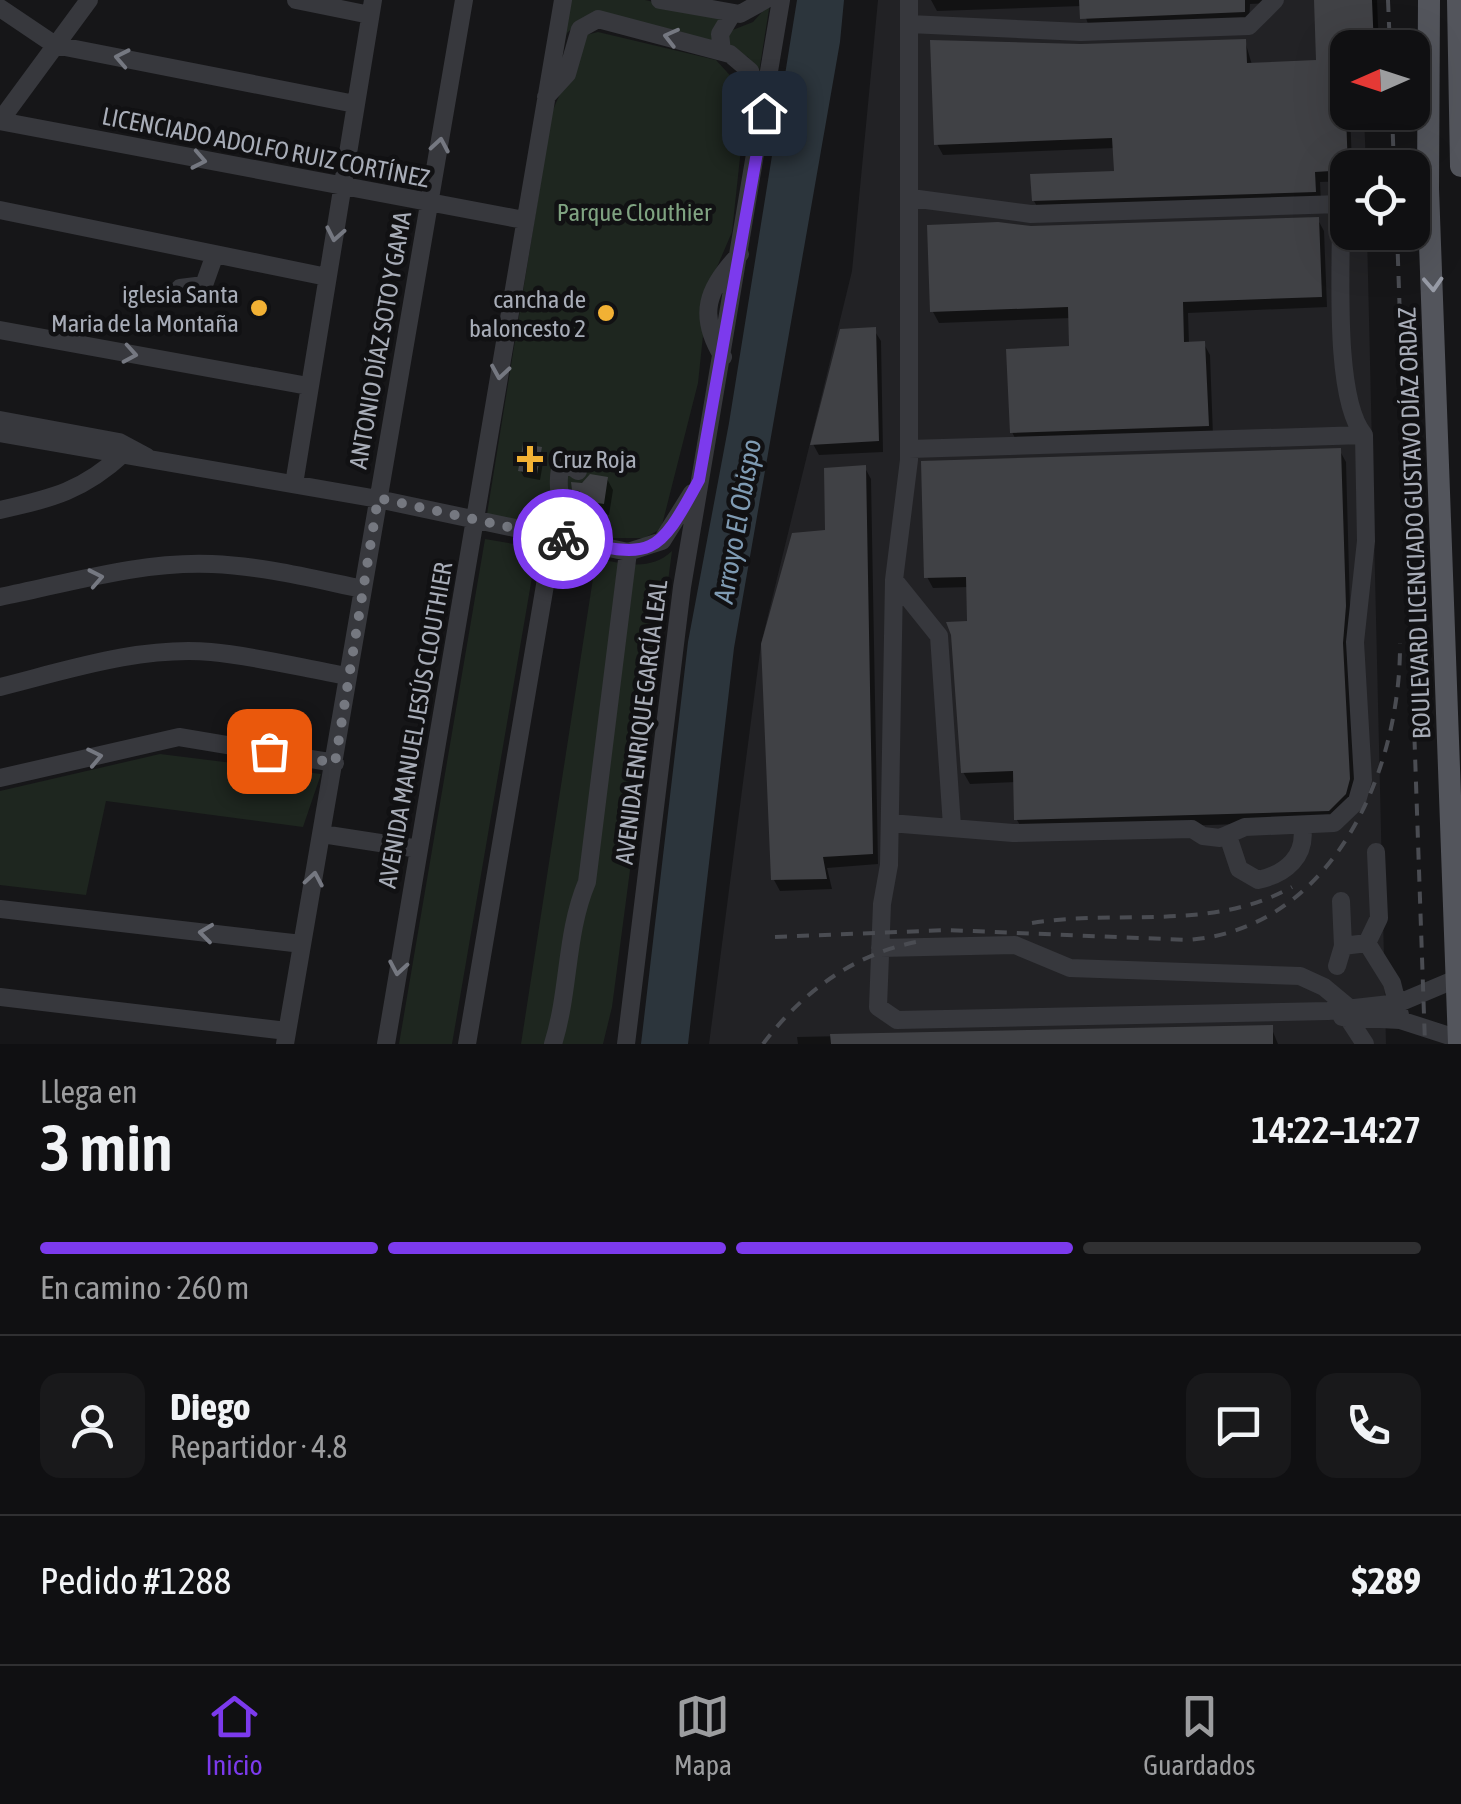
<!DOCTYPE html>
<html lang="es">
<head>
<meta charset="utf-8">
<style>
  body { margin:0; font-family:"Asap Condensed",sans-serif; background:#19191b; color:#f1f3f6; height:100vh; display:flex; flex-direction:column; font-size:38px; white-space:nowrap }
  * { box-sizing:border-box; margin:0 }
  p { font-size:32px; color:#9c9d9f }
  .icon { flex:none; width:55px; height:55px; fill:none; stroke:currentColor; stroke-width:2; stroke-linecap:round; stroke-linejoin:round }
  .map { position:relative; height:1044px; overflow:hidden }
  .side { display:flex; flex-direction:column; background:#101012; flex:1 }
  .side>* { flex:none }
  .needle { width:65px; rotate:267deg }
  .buttons { position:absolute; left:1330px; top:30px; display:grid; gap:20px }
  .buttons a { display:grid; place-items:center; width:100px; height:100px; border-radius:20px; background:#101012; box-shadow:0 10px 40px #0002,0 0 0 2px #303032; font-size:50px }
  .pin { position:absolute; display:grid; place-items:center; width:85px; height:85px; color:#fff; margin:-42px; border-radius:20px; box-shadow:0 5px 15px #0006 }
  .courier { position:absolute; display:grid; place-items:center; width:100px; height:100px; margin:-50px; border:8px solid #7c3aed; border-radius:50%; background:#fff; color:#222; box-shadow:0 2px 12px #0007 }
  .overview em { font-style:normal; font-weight:600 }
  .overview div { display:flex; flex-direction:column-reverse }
  .overview { display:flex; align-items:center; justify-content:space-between; height:170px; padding:0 40px }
  h1 { font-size:65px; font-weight:600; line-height:75px }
  .bar { display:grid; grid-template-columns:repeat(4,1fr); gap:15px 10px; align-content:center; height:120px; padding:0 40px }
  .bar i { height:12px; border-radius:8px; background:#303032 }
  .bar .active { background:#7c3aed }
  .bar p { grid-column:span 4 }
  .line { display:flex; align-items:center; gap:25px; padding:0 40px; border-top:2px solid #303032 }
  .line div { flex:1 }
  .round { display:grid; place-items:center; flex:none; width:105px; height:105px; border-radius:20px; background:#19191b }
  .menu { display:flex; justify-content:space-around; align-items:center; height:140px; border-top:2px solid #303032; background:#101012; font-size:28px; color:#9c9d9f }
  .menu a { display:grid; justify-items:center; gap:5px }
  .menu .active { color:#7c3aed }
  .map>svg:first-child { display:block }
  .built { fill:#222225 }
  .green { fill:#1e261f }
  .water { fill:#2c353c }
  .shadow { fill:#0007 }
  .building { fill:#404145 }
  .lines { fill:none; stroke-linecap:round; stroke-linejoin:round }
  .minor { stroke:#37383d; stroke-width:18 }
  .major { stroke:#53555c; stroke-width:22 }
  .rail { stroke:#4a4c52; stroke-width:4; stroke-dasharray:12 10; stroke-linecap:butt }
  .oneway { stroke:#757881 }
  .oneway2 { stroke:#979ba6 }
  .done { stroke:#757880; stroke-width:10; stroke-dasharray:0 18 }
  .route { stroke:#7c3aed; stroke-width:12 }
  .poi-dot { fill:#f2b134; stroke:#111113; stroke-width:4 }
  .labels { text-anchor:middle; stroke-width:9; stroke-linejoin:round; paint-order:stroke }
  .street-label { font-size:25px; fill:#a8adb8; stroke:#111113 }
  .park-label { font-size:25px; fill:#7fa381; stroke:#111113 }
  .poi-label { font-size:25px; fill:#a8adb8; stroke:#111113; text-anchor:end }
  .water-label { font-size:28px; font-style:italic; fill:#7f9bb3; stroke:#111113 }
</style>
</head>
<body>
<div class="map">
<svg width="1461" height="1044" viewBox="0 0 1461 1044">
  <rect width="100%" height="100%" fill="#161618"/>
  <!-- built -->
  <path class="built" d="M878 0H1362L1348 48V112L1364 113 1366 167 1348 168V232L1367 233 1386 1044H709L761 644 852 271Z"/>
  <!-- green -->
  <path class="green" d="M568 0H645L722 17 713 42 583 18 567 33 557 68Z
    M770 3 759 72 748 57 728 47 725 33 753 22Z
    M598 32 716 60 737 83 745 111 732 232 708 288 698 383 661 529 644 538H601L487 514 552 112 586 35Z
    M485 539 537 548 452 1044H399Z
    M672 551 612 1007 603 1044H521L596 559C624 563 650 572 672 551Z
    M160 754 321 774 303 827 106 801 86 895 0 885V791Z"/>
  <!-- water -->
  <path class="water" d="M797 0H844L840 42 734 648 688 1044H641L688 642 729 423Z"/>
  <!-- shadow -->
  <path class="shadow" d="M931 0H1269V3L1250 4 1249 24 1090 30 1082 6 937 11Z
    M1317 0H1377L1379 48H1348L1352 168H1348V181L1320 182 1321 203 1040 212 1034 201 1116 173 1115 148 943 155 937 144 1081 47 1245 41 1252 65 1319 62Z
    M1318 220 1324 231 1327 307 1188 313 1189 344H1204L1210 355 1213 436 1018 444 1012 432 1072 349 1071 318 939 323 933 312 1031 229Z
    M874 330 881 341 883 452 819 455 813 444Z
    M540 450 544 457 540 480 524 477 520 470Z
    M1340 451 1346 462 1355 791 1335 821 1023 831 1017 820 1016 782 970 784 963 772 969 587 933 588 927 577Z
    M865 468 871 479 878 864 827 868 832 889 780 891 774 880 827 532Z
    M607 479 613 490 609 515 587 511 574 489Z
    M1271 1027 1278 1044H798L797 1037Z"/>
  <!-- building -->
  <path class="building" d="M1079 0H1245V12L1080 19Z
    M1314 0H1372L1374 48H1348V58H1344L1348 170 1315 172 1316 192 1032 201 1030 174 1114 171 1112 138 934 145 930 40 1081 44 1246 39 1247 63 1316 60Z
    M1319 217 1322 297 1183 302 1184 342 1205 341 1209 426 1010 433 1006 349 1069 346 1068 307 930 312 927 225 998 222 1031 226Z
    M876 327 879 441 810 445 840 329Z
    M523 444 542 447 537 474 518 471Z
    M1341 448 1346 606 1343 643 1350 779 1346 794 1329 811 1014 820 1013 771 961 773 951 635 946 622 967 621 966 577 924 578 921 461Z
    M866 465 873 854 823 857 827 879 771 880 761 644 792 533 825 530 824 468Z
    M590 474 608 477 604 504 578 500 580 491 572 490 571 482 582 483Z
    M1273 1025V1044H831L830 1034Z"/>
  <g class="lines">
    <!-- minor -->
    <path class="minor" d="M89 0 0 121 524 220
      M296 0 370 15
      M660 0 740 14 765 0
      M909 0V460L894 580 889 865 882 904 878 1007 897 1020 1328 1011 1399 1003 1456 979
      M0 8 55 45 355 104
      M909 24 1081 32 1249 26 1275 0
      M722 51 720 34 732 14
      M546 97 567 74 580 29 598 19 730 54 750 71 761 103
      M911 198 1031 214 1341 204
      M0 210 327 277
      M180 288 204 285 214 257
      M0 330 308 386
      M723 357C697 315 707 288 740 254
      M0 420 119 442 147 457
      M0 433 378 499 628 552 662 541 692 493
      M909 449 1364 435C1332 397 1342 257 1341 204L1348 195
      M294 484 373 0
      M0 510C53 498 83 491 124 453
      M565 540C567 513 555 494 560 469L570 465 578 471
      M894 580 939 636 952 826
      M0 597C69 583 141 561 212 564 263 566 314 579 363 589
      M0 687C68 670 140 646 211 652 256 656 302 668 347 676
      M0 778 179 737 335 763
      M890 823 1013 833 1192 829 1203 836 1220 838 1245 827 1334 823 1357 801 1363 780 1355 642 1366 541 1364 435
      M322 834 419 849
      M1228 836 1239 869 1258 880C1286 874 1307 856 1302 826
      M0 909 302 944
      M1367 943 1379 918 1376 852
      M1343 946 1367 943 1392 983 1400 1015
      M880 948 1015 945 1070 968 1300 976 1324 987 1348 1007 1350 1021 1365 1044
      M1337 966 1343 946 1341 901
      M0 997 287 1031
      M1342 1017 1400 1020 1459 1039
      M285 1044 464 0
      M386 1044 563 0
      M467 1044 553 538
      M553 1044C570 990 565 934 587 882L628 552
      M626 1044 682 587 781 0"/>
    <!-- major -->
    <path class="major" d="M1429 0 1428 189 1459 1044
      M1458 0 1461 166"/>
    <!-- rail -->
    <path class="rail" d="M1388 0 1390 48
      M1392 112 1394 168
      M1397 232 1425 1044
      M1032 923C1120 909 1211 932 1292 887
      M775 937 947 930 1188 940C1333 929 1401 771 1400 643
      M763 1044C803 991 855 953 921 941"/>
  </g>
  <!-- one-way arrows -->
  <defs><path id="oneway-chevron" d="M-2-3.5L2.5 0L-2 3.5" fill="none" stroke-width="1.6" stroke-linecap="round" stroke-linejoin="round" transform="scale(2.5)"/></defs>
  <g class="oneway">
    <use href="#oneway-chevron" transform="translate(671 37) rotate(-166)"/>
    <use href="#oneway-chevron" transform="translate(122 58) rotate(-169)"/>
    <use href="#oneway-chevron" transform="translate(440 145) rotate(-80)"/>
    <use href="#oneway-chevron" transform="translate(199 160) rotate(11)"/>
    <use href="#oneway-chevron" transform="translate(335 234) rotate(101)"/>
    <use href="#oneway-chevron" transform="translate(130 354) rotate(10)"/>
    <use href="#oneway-chevron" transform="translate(500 372) rotate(99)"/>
    <use href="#oneway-chevron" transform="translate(96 578) rotate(-11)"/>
    <use href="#oneway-chevron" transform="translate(95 757) rotate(-12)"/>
    <use href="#oneway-chevron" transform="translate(314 879) rotate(-80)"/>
    <use href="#oneway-chevron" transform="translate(206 933) rotate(-173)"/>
    <use href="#oneway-chevron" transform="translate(398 968) rotate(100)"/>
  </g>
  <use class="oneway2" href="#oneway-chevron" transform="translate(1433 284) rotate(87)"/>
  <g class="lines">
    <!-- done -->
    <path class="done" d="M269 751 335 763 378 498 563 539"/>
    <!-- route -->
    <path class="route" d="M563 539C651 557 655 562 699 480L764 113"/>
  </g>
  <!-- markers -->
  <g class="poi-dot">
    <circle cx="259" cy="308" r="10"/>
    <circle cx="606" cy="313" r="10"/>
    <path d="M525 444h10v10h10v10h-10v10h-10v-10h-10v-10h10z"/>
  </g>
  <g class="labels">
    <!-- street labels -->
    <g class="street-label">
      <text transform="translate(266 147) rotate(11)" y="9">LICENCIADO ADOLFO RUIZ CORTÍNEZ</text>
      <text transform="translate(380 340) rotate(-80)" y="9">ANTONIO DÍAZ SOTO Y GAMA</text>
      <text transform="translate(1414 523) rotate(-92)" y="9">BOULEVARD LICENCIADO GUSTAVO DÍAZ ORDAZ</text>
      <text transform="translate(641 722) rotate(-83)" y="9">AVENIDA ENRIQUE GARCÍA LEAL</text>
      <text transform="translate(415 725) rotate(-80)" y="9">AVENIDA MANUEL JESÚS CLOUTHIER</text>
    </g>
    <!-- park labels -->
    <g class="park-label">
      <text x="634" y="221">Parque Clouthier</text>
    </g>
    <!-- poi labels -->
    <g class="poi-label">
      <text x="239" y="303">iglesia Santa<tspan x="239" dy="29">Maria de la Montaña</tspan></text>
      <text x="586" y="308">cancha de<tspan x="586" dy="29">baloncesto 2</tspan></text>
      <text x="552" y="468" text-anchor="start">Cruz Roja</text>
    </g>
    <!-- water labels -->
    <g class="water-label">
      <text transform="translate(737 521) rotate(-80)" y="10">Arroyo El Obispo</text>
    </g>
  </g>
</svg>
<div class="buttons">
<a><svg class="needle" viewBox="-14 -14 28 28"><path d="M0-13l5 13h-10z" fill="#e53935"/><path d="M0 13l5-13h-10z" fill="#9c9d9f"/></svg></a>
<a><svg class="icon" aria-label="locate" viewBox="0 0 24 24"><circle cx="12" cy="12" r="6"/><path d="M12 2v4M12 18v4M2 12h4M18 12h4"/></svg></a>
</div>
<div class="pin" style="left:269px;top:751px;background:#ea580c"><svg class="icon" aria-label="bag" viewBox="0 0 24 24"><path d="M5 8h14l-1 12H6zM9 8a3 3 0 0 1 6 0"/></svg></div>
<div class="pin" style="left:764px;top:113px;background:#1f2937"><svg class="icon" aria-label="home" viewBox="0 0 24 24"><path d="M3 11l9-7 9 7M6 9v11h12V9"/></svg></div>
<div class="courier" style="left:563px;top:539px"><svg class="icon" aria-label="bike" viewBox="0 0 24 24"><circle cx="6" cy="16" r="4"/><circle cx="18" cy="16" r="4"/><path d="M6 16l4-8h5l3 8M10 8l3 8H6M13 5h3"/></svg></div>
</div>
<section class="side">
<div class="overview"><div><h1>3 min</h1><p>Llega en</p></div><em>14:22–14:27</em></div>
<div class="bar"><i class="active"></i><i class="active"></i><i class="active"></i><i></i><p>En camino · 260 m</p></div>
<div class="line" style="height:180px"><a class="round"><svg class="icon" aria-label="person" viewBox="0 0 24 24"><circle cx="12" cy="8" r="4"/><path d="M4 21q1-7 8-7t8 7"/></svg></a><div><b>Diego</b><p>Repartidor · 4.8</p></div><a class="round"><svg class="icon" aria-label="chat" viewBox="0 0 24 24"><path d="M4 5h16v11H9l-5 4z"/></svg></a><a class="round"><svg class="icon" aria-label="phone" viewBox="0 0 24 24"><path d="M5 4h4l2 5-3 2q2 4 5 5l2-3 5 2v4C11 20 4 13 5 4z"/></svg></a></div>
<div class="line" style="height:130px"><div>Pedido #1288</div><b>$289</b></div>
</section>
<nav class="menu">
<a class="active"><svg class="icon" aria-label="home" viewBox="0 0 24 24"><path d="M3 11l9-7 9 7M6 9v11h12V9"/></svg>Inicio</a>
<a><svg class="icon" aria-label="map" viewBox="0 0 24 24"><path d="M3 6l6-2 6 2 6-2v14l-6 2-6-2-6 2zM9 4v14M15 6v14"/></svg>Mapa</a>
<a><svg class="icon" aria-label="saved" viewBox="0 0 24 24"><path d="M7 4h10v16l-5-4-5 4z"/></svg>Guardados</a>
</nav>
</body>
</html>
